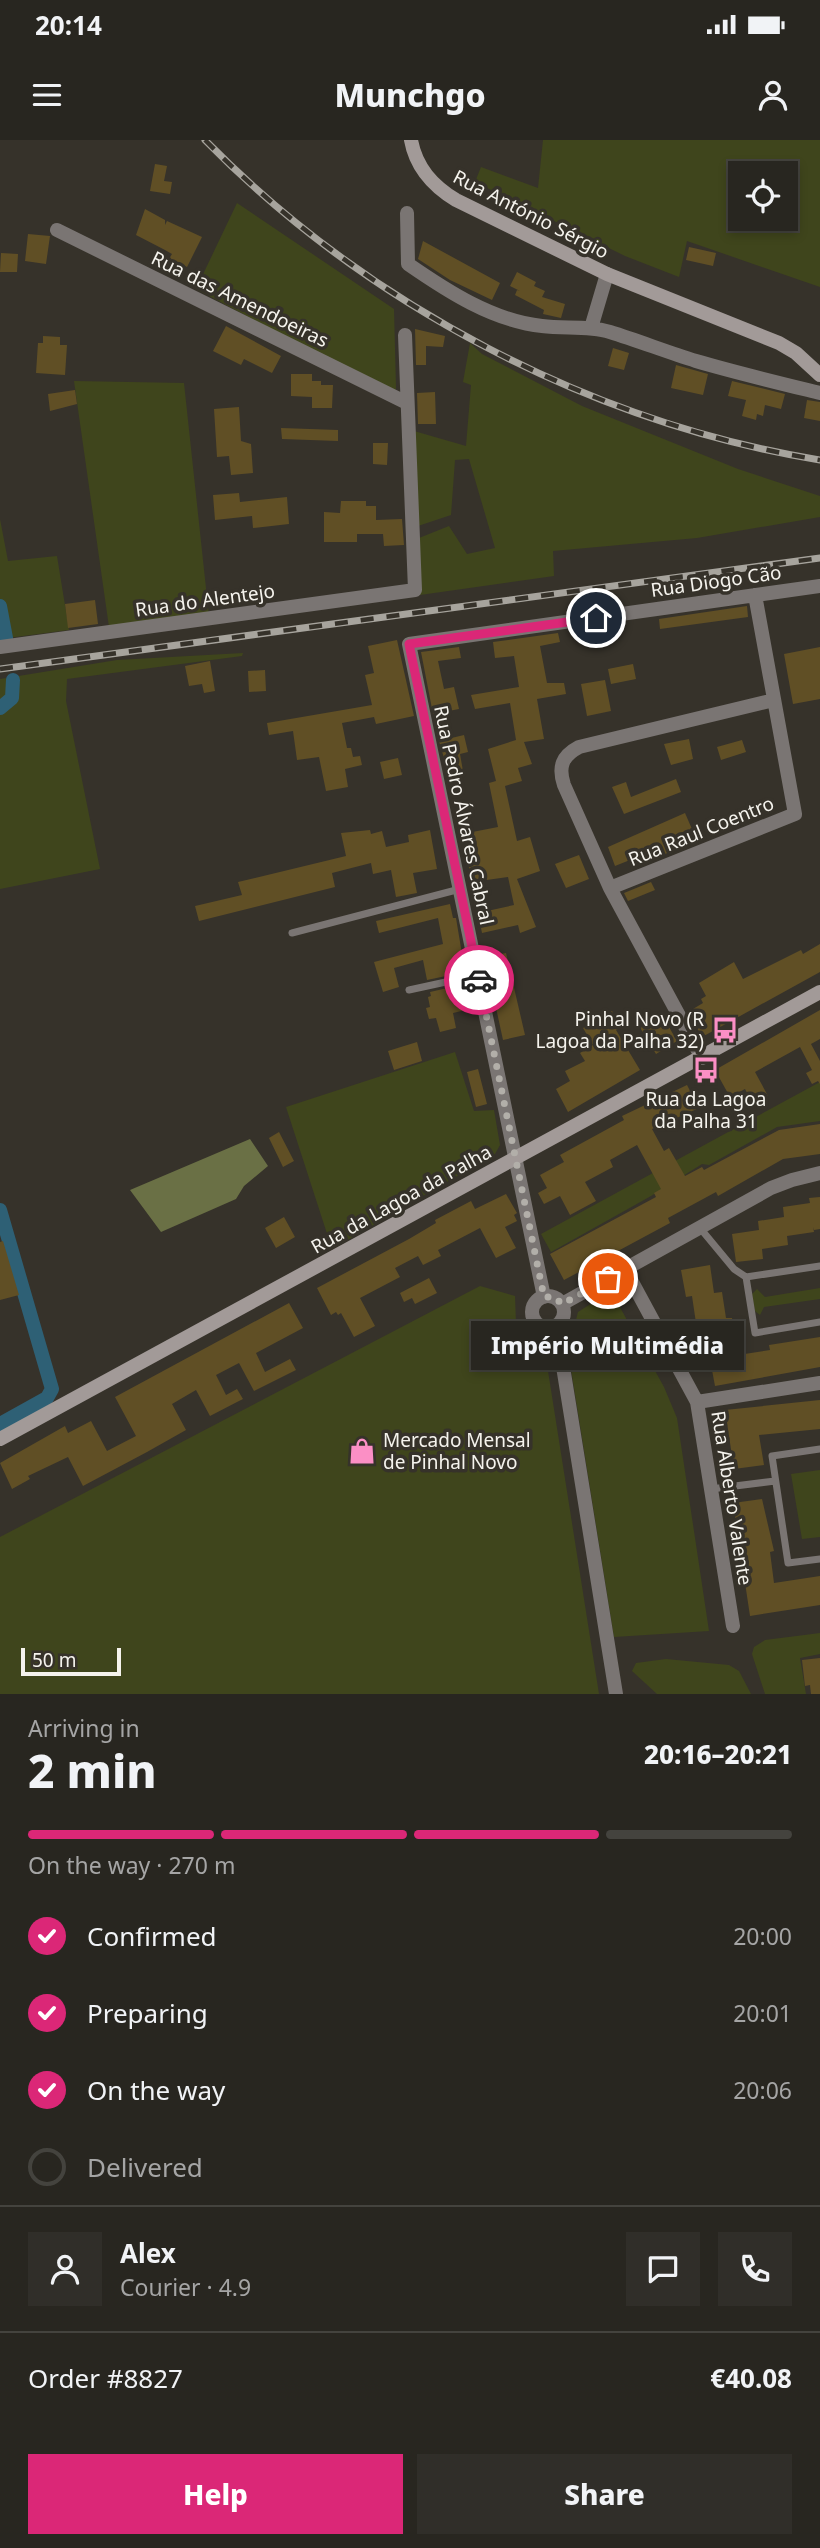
<!DOCTYPE html>
<html lang="en">
<head>
<meta charset="utf-8">
<style>
  body { margin:0; font-family:"Noto Sans",sans-serif; background:#302e29; color:#f1f3f6; height:100vh; display:flex; flex-direction:column; font-size:26px; white-space:nowrap }
  * { box-sizing:border-box; margin:0 }
  p { font-size:23px; color:#a5a5a5 }
  .icon { flex:none; width:38px; height:38px; fill:none; stroke:currentColor; stroke-width:2; stroke-linecap:round; stroke-linejoin:round }
  .map { position:relative; height:1554px; overflow:hidden }
  .sheet { display:flex; flex-direction:column; background:#282620; flex:1 }
  .sheet>* { flex:none }
  .fabs { position:absolute; left:728px; top:21px; display:grid; gap:14px }
  .fabs a { display:grid; place-items:center; width:70px; height:70px; border-radius:0px; background:#282620; box-shadow:0 4px 10px #0003,0 0 0 2px #44433e; font-size:35px }
  .scale { position:absolute; left:21px; bottom:18px; width:100px; box-sizing:border-box; padding-left:7px; border:4px solid #f5f3ed; border-top:0; font-size:19px; line-height:24px; white-space:nowrap; color:#f5f3ed; -webkit-text-stroke:5px #36322a; paint-order:stroke }
  .pin { position:absolute; display:grid; place-items:center; width:60px; height:60px; color:#fff; margin:-30px; border:4px solid #fff; border-radius:50%; box-shadow:0 2px 7px #0007 }
  .courier { position:absolute; display:grid; place-items:center; width:70px; height:70px; margin:-35px; border:5px solid #db2777; border-radius:50%; background:#fff; color:#222; box-shadow:0 2px 9px #0007 }
  .bubble { position:absolute; height:49px; border-radius:0px; background:#282620; box-shadow:0 4px 10px #0003,0 0 0 2px #44433e; font-size:23px; font-weight:800; line-height:49px; text-align:center }
  .head em { font-style:normal; font-weight:800 }
  .head div { display:flex; flex-direction:column-reverse }
  .head { display:flex; align-items:center; justify-content:space-between; height:119px; padding:0 28px }
  h1 { font-size:46px; font-weight:800; line-height:52px }
  .bar { display:grid; grid-template-columns:repeat(4,1fr); gap:10px 7px; align-content:center; height:84px; padding:0 28px }
  .bar i { height:9px; border-radius:5px; background:#44433e }
  .bar .on { background:#db2777 }
  .bar p { grid-column:span 4 }
  .line { display:flex; align-items:center; gap:18px; padding:0 28px; border-top:2px solid #44433e }
  .line div { flex:1 }
  .round { display:grid; place-items:center; flex:none; width:74px; height:74px; border-radius:0px; background:#302e29 }
  ol { padding:0 28px; list-style:none }
  li { display:flex; align-items:center; gap:21px; height:77px }
  li p { margin-inline-start:auto }
  li .icon { padding:7px; border-radius:50%; background:#db2777; color:#fff; stroke-width:4 }
  li:last-child { color:#a5a5a5 }
  li i { width:38px; height:38px; border:4px solid #44433e; border-radius:50% }
  .action { display:flex; gap:14px; margin-top:auto; padding:14px 28px }
  .action a { flex:1; height:80px; border-radius:0px; background:#db2777; color:#fff; font-size:28px; font-weight:800; line-height:80px; text-align:center }
  .action a+a { background:#302e29; color:#f1f3f6 }
  .status { display:flex; justify-content:space-between; align-items:center; height:49px; padding:0 35px; background:#282620; direction:ltr }
  .status svg { height:19px; fill:currentColor }
  header { display:flex; justify-content:space-between; align-items:center; height:91px; padding:0 28px; background:#282620; font-size:32px; font-weight:800 }
  .map>svg:first-child { display:block }
  .green { fill:#3f451c; fill-rule:evenodd }
  .forest { fill:#6a7045 }
  .lines { fill:none; stroke-linecap:round; stroke-linejoin:round }
  .canal { stroke:#2e6075; stroke-width:14 }
  .building { fill:#604f25 }
  .lane { stroke:#7a7573; stroke-width:7 }
  .street { stroke:#7a7573; stroke-width:14 }
  .secondary { stroke:#a29a98; stroke-width:14 }
  .rail-casing { stroke:#a7a49d; stroke-width:7 }
  .rail { stroke:#36322a; stroke-width:4.5; stroke-dasharray:13; stroke-linecap:butt }
  .done { stroke:#b2afa9; stroke-width:7; stroke-dasharray:0 12.6 }
  .route { stroke:#db2777; stroke-width:9 }
  .labels { text-anchor:middle; stroke-width:7; stroke-linejoin:round; paint-order:stroke }
  .street-label { font-size:19px; fill:#f5f3ed; stroke:#36322a }
  .poi-label { font-size:19px; fill:#f5f3ed; stroke:#36322a; text-anchor:end }
</style>
</head>
<body>
<div class="status"><b>20:14</b><svg viewBox="0 0 49 12"><path d="M0 12V9h3v3zM5 12V6h3v6zM10 12V3h3v9zM15 12V0h3v12zM26 1h20v11H26zM47 4h2v5h-2z"/></svg></div>
<header><svg class="icon" aria-label="menu" viewBox="0 0 24 24"><path d="M4 6h16M4 12h16M4 18h16"/></svg>Munchgo<svg class="icon" aria-label="person" viewBox="0 0 24 24"><circle cx="12" cy="8" r="4"/><path d="M4 21q1-7 8-7t8 7"/></svg></header>
<div class="map">
<svg width="820" height="1554" viewBox="0 0 820 1554">
  <rect width="100%" height="100%" fill="#36322a"/>
  <!-- green -->
  <path class="green" d="M543 0H820V147L687 101 679 137 625 116 475 42 481 27 538 48ZM786 33V79H740V33Z
    M237 63 394 169 396 248 394 254 196 149Z
    M470 203 482 214 582 266 738 329 820 356V377L697 398 553 411 554 436 420 455 419 398 449 386 467 414 495 408 469 319 455 320 451 375 418 386 414 291 466 306 471 245 463 242Z
    M74 241 184 243 209 476 109 487Z
    M0 379 8 421 57 416 69 490 0 499Z
    M243 513 242 516 67 539 66 561 100 729 0 749V539L117 520Z
    M455 912 474 971 494 970 500 1005 495 1014 332 1109 286 967Z
    M820 942V981L777 987 709 1025 702 1024 651 1056 551 1112 541 1094Z
    M480 1146 515 1156 516 1183 545 1212 599 1554H0V1397Z
    M820 1148V1159L764 1167 760 1175 755 1171 752 1154 757 1149 765 1157Z
    M611 1151 664 1247 677 1278 709 1491 614 1497 566 1198 573 1191 578 1172Z
    M820 1330V1397L802 1399 791 1334Z
    M820 1493V1514L800 1518 806 1554H765L752 1514 754 1507 765 1500Z
    M666 1519 729 1525 739 1531 751 1554H657L632 1531 636 1523Z"/>
  <!-- forest -->
  <path class="forest" d="M250 999 268 1026 244 1046 236 1059 161 1092 130 1050Z"/>
  <g class="lines">
    <!-- canal -->
    <path class="canal" d="M0 466 6 498
      M0 568 12 558 13 540
      M0 1070 52 1249 47 1258 0 1284"/>
  </g>
  <!-- building -->
  <path class="building" d="M155 24 167 26 164 41 172 42 170 54 150 51Z
    M145 69 165 80V85L167 81 202 97 187 127 169 119 172 114 165 110 136 95Z
    M28 94 50 96 46 124 25 121Z
    M423 101 500 143 492 160 450 140 418 119Z
    M689 107 716 113 713 126 686 120Z
    M1 113 18 114 17 132H0Z
    M517 132 536 142 534 146 545 151 542 157 565 164 561 178 543 174 544 170 515 155 517 150 520 151 510 146Z
    M226 186 281 216 272 233 244 219 241 225 213 211Z
    M415 189 445 196 443 207 426 206V225H416Z
    M43 196 60 197V205H67L65 235 36 233 38 203H43Z
    M613 208 629 213 624 230 608 226Z
    M676 225 708 234 703 255 671 248Z
    M291 234H312V241H321V245H333L332 268H312V257L291 256Z
    M732 241 785 254 781 269 765 265 763 276 757 274 756 280 742 276 746 260 728 256Z
    M75 250 77 264 50 271 48 254Z
    M435 252 436 284H418L417 253Z
    M807 260 820 262V281L804 278Z
    M239 267 241 301 251 304 253 333 231 335 229 316 217 317 214 269Z
    M281 288 338 290V301L282 299Z
    M373 303H388L387 325 373 324Z
    M239 353 240 362 287 357 289 384 253 388 252 376 215 380 213 355Z
    M341 361H366V366H376V380L402 379 404 405 384 406 383 394H357V402H324V372L340 373Z
    M95 460 98 484 68 488 65 464Z
    M747 466 748 477 660 489 659 479Z
    M558 493 560 502 540 506 547 543H564L566 554 537 559 544 599 524 602 532 624 518 628 522 641 505 646 517 701 530 697 540 731 517 739 536 787 520 793 518 785 482 793 478 773 514 765 508 737 472 742 462 694 498 687 489 643 496 641 488 609 516 600 510 563 475 569 471 555 519 547 514 516 495 518 493 502Z
    M397 500 414 576 376 584 374 577 342 583 347 608H351L353 617 360 616 362 625 345 629 348 647 326 651 319 617 297 620 293 591 269 595 267 583 372 565 365 535 374 533 368 506Z
    M459 507 461 518 438 521 444 549 454 547 459 569 433 574 421 512Z
    M820 507V559L793 564 784 514Z
    M210 521 215 551 204 553 202 544 189 546 185 526Z
    M633 524 636 539 611 544 608 529Z
    M265 530 266 551 249 552 248 531Z
    M605 540 611 571 587 576 581 544Z
    M464 595 468 612 460 614 463 631 449 635 439 601Z
    M689 599 693 619 671 625 664 604Z
    M742 600 746 612 721 620 717 607Z
    M398 618 402 635 384 639 380 622Z
    M676 639 681 652 624 674 612 647 626 642 631 657Z
    M685 673 695 696 671 707 672 711 658 717 655 710 615 726 608 707Z
    M370 690 371 694 382 691 386 707 409 702 408 695 430 690 437 729 413 733 417 753 396 757 391 730 373 734 371 723 332 733 335 747 199 781 195 766 242 755 238 742 346 716 341 693Z
    M579 715 589 739 566 748 555 724Z
    M651 742 655 750 628 761 624 753Z
    M450 764 453 778H456L465 832 427 840 423 820 394 828 399 847 383 852 374 822 443 804 438 778 379 793 376 781Z
    M820 804V832L702 897 688 872 703 863 701 859 706 856 699 843 734 822 743 839 801 810 803 814Z
    M506 813 525 895 503 900 485 817Z
    M469 843 474 868 453 873 456 888 440 892 436 878 429 879 426 868 430 867 428 857 431 856 430 852Z
    M820 870V899L811 904 820 921V944L818 941 812 944 806 933 812 930 800 907 755 932 768 956 753 964 745 949 730 957 715 930Z
    M612 871 622 887 616 890 640 930 568 972 556 949 570 941 565 931 585 921 580 913 593 905 583 888Z
    M661 873 677 901 656 914 639 886Z
    M417 902 422 921 394 930 388 911Z
    M478 929 487 964 476 967 467 932Z
    M687 945 699 968 652 989 664 1011 669 1008 685 1036 702 1027 704 1030 779 990 820 984V1014L783 1019 718 1056 716 1052 668 1078 670 1083 564 1140 550 1114 656 1057 654 1053 661 1049 637 1005 610 1020 613 1027 585 1042 596 1061 570 1075 560 1056 544 1064 538 1053 547 1048 540 1035 564 1022 560 1015 624 980 622 976Z
    M279 992 294 1021 283 1027 269 998Z
    M506 1054 517 1073 514 1075 517 1081 505 1087 516 1108 496 1118 480 1088 438 1110 441 1116 423 1125 418 1116 395 1128 400 1137 360 1158 375 1186 354 1197 341 1173 338 1175 336 1172 331 1175 317 1148 409 1099 436 1083 435 1080 471 1061 475 1069Z
    M820 1057V1089L814 1090 813 1087 814 1092 787 1096 788 1105 762 1109 763 1119 736 1122 732 1094 759 1090 758 1081 784 1077 783 1067 810 1063 809 1058Z
    M284 1077 295 1097 276 1108 265 1088Z
    M3 1101 19 1155 0 1160V1102Z
    M710 1125 714 1153 722 1152 726 1178H732L738 1215 770 1210 769 1205 820 1197V1227L715 1246 703 1182 696 1183 692 1156 686 1157 681 1130Z
    M429 1138 437 1153 415 1164 412 1158 404 1162 400 1153Z
    M289 1163 303 1188 256 1213 265 1232 290 1219 296 1230 254 1251 239 1223 216 1235 226 1255 237 1249 243 1259 237 1262 210 1276 196 1250 172 1264 186 1290 147 1312 83 1346 68 1317 28 1336 30 1339 12 1349 0 1323 65 1286 68 1293 91 1281 107 1311 136 1296 115 1257Z
    M820 1260V1289L759 1295 764 1325 734 1329 725 1270Z
    M762 1359 774 1411 770 1412 774 1443 820 1436V1465L750 1476 741 1416H745L741 1389 737 1390 733 1363Z
    M820 1518V1554H811L810 1545 805 1546 802 1520Z"/>
  <g class="lines">
    <!-- lane -->
    <path class="lane" d="M292 793 460 749
      M409 850 478 835
      M700 1088 734 1129 746 1137
      M820 1126 746 1137 755 1193 820 1182
      M820 1309 772 1316 788 1423 820 1419
      M711 1349 775 1341"/>
    <!-- street -->
    <path class="street" d="M407 73 408 124C447 151 493 181 542 186 565 189 588 185 610 192 639 201 667 212 696 221 737 233 779 243 820 253
      M57 90 407 263
      M591 188 607 134
      M0 507 415 450 405 195
      M610 748 795 674 755 455
      M702 918 610 748 564 645C558 627 562 616 579 607L774 560
      M625 1129 697 1262 733 1486
      M532 1172a16 16 0 1 1 32 0a16 16 0 1 1-32 0Z
      M544 1157 409 504 820 446
      M562 1164 771 1048 792 1040 820 1033
      M554 1187 559 1202 616 1554
      M697 1262 820 1243"/>
    <!-- secondary -->
    <path class="secondary" d="M411 0C416 28 433 46 456 60L607 134 779 203 796 213 820 235
      M0 1299 820 852"/>
    <!-- rail casing -->
    <g class="rail-casing">
      <path id="rail" d="M205 0C367 165 592 283 820 320
        M0 529 820 418"/>
    </g>
    <!-- rail -->
    <use href="#rail" class="rail"/>
  </g>
  <g class="lines">
    <!-- done -->
    <path class="done" d="M479 840 544 1157H554L562 1164 608 1139"/>
    <!-- route -->
    <path class="route" d="M479 840 409 504 596 478"/>
  </g>
  <!-- icons -->
  <defs>
    <g id="bus-bare" transform="scale(2.1)"><path d="M-5-6H5V4H4V6H2V4H-2V6H-4V4H-5ZM-3.5-4V0h7V-4ZM-3.5 1.2v1.5H-2V1.2ZM2 1.2v1.5H3.5V1.2Z" fill="#fb8fc5" stroke="#36322a" stroke-width="2.5" paint-order="stroke"/></g>
    <g id="shop-bare" transform="scale(2.1)"><path d="M-5-2.5h2.3a2.7 3.5 0 0 1 5.4 0H5L5.5 6h-11ZM-1.5-2.5h3a1.5 2.3 0 0 0-3 0Z" fill="#fb8fc5" stroke="#36322a" stroke-width="2.5" paint-order="stroke"/></g>
  </defs>
  <g fill-rule="evenodd">
    <use href="#bus-bare" x="725" y="890"/>
    <use href="#bus-bare" x="706" y="930"/>
    <use href="#shop-bare" x="362" y="1311"/>
  </g>
  <g class="labels">
    <!-- street labels -->
    <g class="street-label">
      <text transform="translate(531 74) rotate(27)" y="7">Rua António Sérgio</text>
      <text transform="translate(240 159) rotate(26)" y="7">Rua das Amendoeiras</text>
      <text transform="translate(716 441) rotate(-8)" y="7">Rua Diogo Cão</text>
      <text transform="translate(205 460) rotate(-8)" y="7">Rua do Alentejo</text>
      <text transform="translate(464 675) rotate(78)" y="7">Rua Pedro Álvares Cabral</text>
      <text transform="translate(701 691) rotate(-22)" y="7">Rua Raul Coentro</text>
      <text transform="translate(401 1059) rotate(-29)" y="7">Rua da Lagoa da Palha</text>
      <text transform="translate(732 1358) rotate(81)" y="7">Rua Alberto Valente</text>
    </g>
    <!-- poi labels -->
    <g class="poi-label">
      <text x="704" y="886">Pinhal Novo (R<tspan x="704" dy="22">Lagoa da Palha 32)</tspan></text>
      <text x="706" y="966" text-anchor="middle">Rua da Lagoa<tspan x="706" dy="22">da Palha 31</tspan></text>
      <text x="383" y="1307" text-anchor="start">Mercado Mensal<tspan x="383" dy="22">de Pinhal Novo</tspan></text>
    </g>
  </g>
</svg>
<div class="fabs">
<a><svg class="icon" aria-label="locate" viewBox="0 0 24 24"><circle cx="12" cy="12" r="6"/><path d="M12 2v4M12 18v4M2 12h4M18 12h4"/></svg></a>
</div>
<div class="scale">50 m</div>
<div class="pin" style="left:608px;top:1139px;background:#ea580c"><svg class="icon" aria-label="bag" viewBox="0 0 24 24"><path d="M5 8h14l-1 12H6zM9 8a3 3 0 0 1 6 0"/></svg></div>
<div class="pin" style="left:596px;top:478px;background:#1f2937"><svg class="icon" aria-label="home" viewBox="0 0 24 24"><path d="M3 11l9-7 9 7M6 9v11h12V9"/></svg></div>
<div class="courier" style="left:479px;top:840px"><svg class="icon" aria-label="car" viewBox="0 0 24 24"><path d="M5 17H2v-5l4-1 3-4h7l3 4 3 1v5h-3M9 17h6M6 11h13"/><circle cx="7" cy="17" r="2"/><circle cx="17" cy="17" r="2"/></svg></div>
<div class="bubble" style="left:471px;top:1181px;width:273px">Império Multimédia</div>
</div>
<section class="sheet">
<div class="head"><div><h1>2 min</h1><p>Arriving in</p></div><em>20:16–20:21</em></div>
<div class="bar"><i class="on"></i><i class="on"></i><i class="on"></i><i></i><p>On the way · 270 m</p></div>
<ol>
<li><svg class="icon" aria-label="check" viewBox="0 0 24 24"><path d="M5 12l5 5 9-10"/></svg>Confirmed<p>20:00</p></li>
<li><svg class="icon" aria-label="check" viewBox="0 0 24 24"><path d="M5 12l5 5 9-10"/></svg>Preparing<p>20:01</p></li>
<li><svg class="icon" aria-label="check" viewBox="0 0 24 24"><path d="M5 12l5 5 9-10"/></svg>On the way<p>20:06</p></li>
<li><i></i>Delivered</li>
</ol>
<div class="line" style="height:126px"><a class="round"><svg class="icon" aria-label="person" viewBox="0 0 24 24"><circle cx="12" cy="8" r="4"/><path d="M4 21q1-7 8-7t8 7"/></svg></a><div><b>Alex</b><p>Courier · 4.9</p></div><a class="round"><svg class="icon" aria-label="chat" viewBox="0 0 24 24"><path d="M4 5h16v11H9l-5 4z"/></svg></a><a class="round"><svg class="icon" aria-label="phone" viewBox="0 0 24 24"><path d="M5 4h4l2 5-3 2q2 4 5 5l2-3 5 2v4C11 20 4 13 5 4z"/></svg></a></div>
<div class="line" style="height:91px"><div>Order #8827</div><b>€40.08</b></div>
<div class="action"><a>Help</a><a>Share</a></div>
</section>
</body>
</html>
